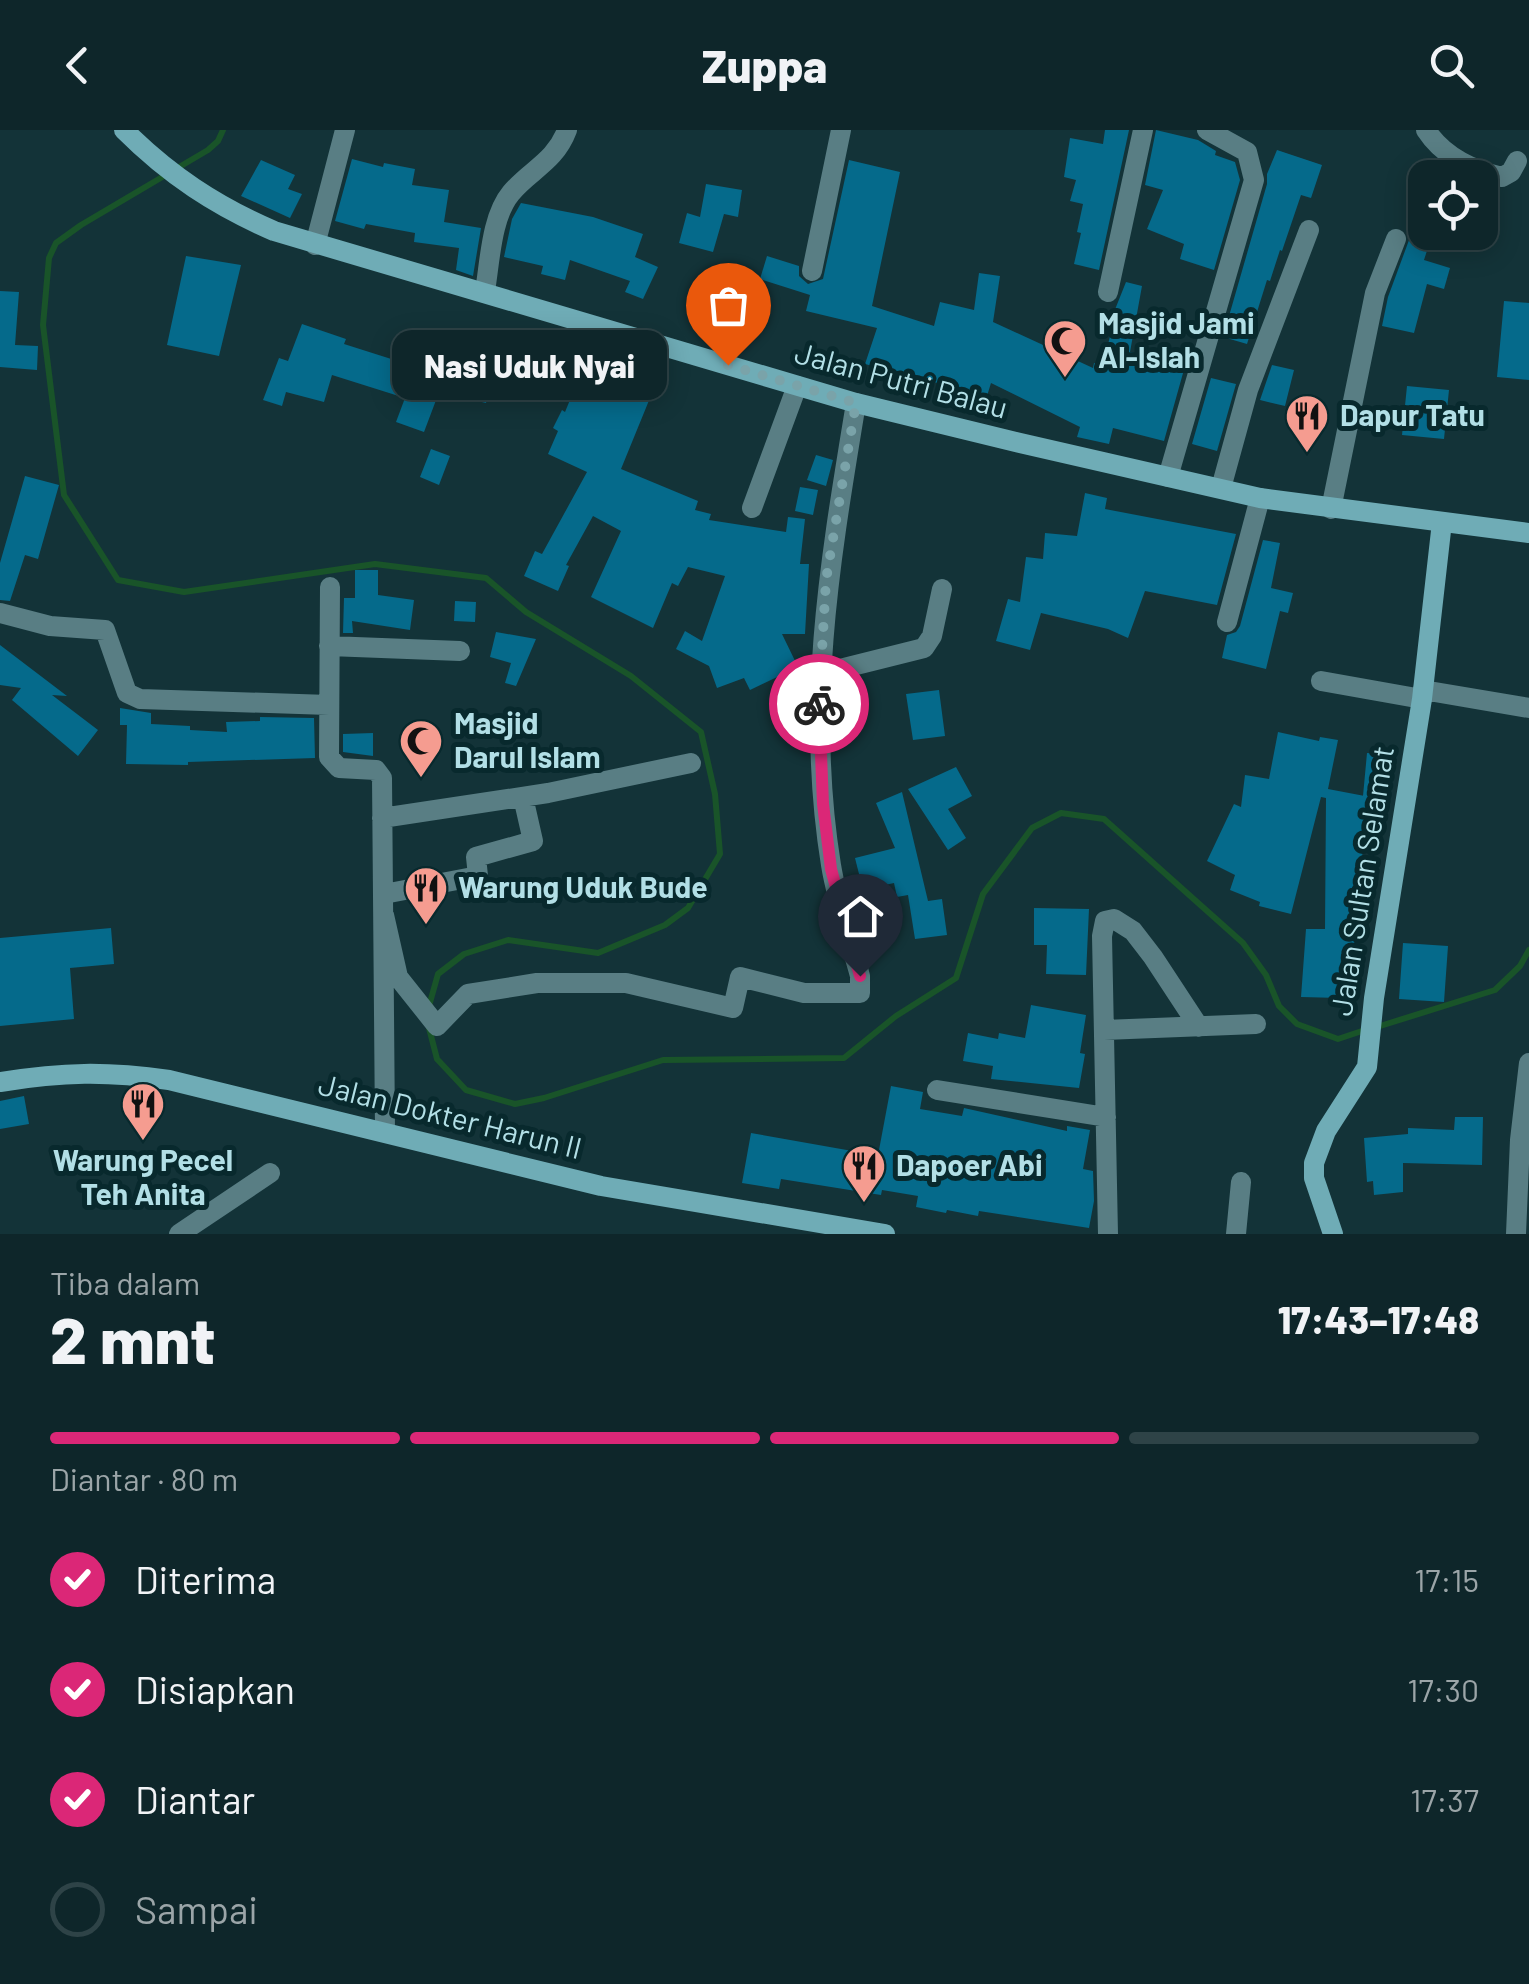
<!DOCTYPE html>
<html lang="id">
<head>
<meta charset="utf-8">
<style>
  body { margin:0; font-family:Barlow,sans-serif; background:#172e32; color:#f1f3f6; height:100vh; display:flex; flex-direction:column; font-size:38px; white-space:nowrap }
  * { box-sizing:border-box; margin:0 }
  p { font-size:32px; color:#9ba5a8 }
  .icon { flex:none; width:55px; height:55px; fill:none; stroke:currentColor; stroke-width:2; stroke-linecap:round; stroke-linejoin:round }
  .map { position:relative; height:1104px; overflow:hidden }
  .drawer { display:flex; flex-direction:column; background:#0e262a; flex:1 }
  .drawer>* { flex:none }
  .controls { position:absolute; left:1408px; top:30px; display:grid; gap:20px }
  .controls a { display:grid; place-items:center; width:90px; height:90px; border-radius:20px; background:#0e262a; box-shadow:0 5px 25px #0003,0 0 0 2px #2e4347; font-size:50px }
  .pin { position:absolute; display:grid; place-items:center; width:85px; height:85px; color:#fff; margin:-102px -42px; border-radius:50% 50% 50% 0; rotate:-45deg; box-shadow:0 0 10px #0007 }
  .pin .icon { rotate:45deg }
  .courier { position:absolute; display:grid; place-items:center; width:100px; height:100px; margin:-50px; border:8px solid #db2777; border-radius:50%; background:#fff; color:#222; box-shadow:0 2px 12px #0007 }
  .bubble { position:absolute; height:70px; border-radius:20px; background:#0e262a; box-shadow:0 5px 25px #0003,0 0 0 2px #2e4347; font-size:32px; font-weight:800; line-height:70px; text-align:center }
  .head em { font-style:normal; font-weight:800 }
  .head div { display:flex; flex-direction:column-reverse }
  .head { display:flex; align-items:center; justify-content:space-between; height:170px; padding:0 50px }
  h1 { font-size:65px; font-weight:800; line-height:75px }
  .bar { display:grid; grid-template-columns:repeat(4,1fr); gap:15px 10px; align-content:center; height:120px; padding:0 50px }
  .bar i { height:12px; border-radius:8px; background:#2e4347 }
  .bar .active { background:#db2777 }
  .bar p { grid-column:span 4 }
  ol { padding:0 50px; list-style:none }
  li { display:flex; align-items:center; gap:30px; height:110px }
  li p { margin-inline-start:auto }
  li .icon { padding:10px; border-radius:50%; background:#db2777; color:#fff; stroke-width:4 }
  li:last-child { color:#9ba5a8 }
  li i { width:55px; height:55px; border:5px solid #2e4347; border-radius:50% }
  header { display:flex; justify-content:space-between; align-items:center; height:130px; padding:0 50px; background:#0e262a; font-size:45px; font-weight:800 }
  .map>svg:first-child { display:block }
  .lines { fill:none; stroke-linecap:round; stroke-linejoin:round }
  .stream { stroke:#195429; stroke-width:6 }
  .building { fill:#056a8b }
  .street { stroke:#597e84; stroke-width:20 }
  .secondary { stroke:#6facb6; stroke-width:20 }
  .done { stroke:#7aa3a9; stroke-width:10; stroke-dasharray:0 18 }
  .route { stroke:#db2777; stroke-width:12 }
  .labels { text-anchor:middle; stroke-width:10; stroke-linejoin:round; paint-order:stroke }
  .poi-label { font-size:30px; font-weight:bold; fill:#b2dfe6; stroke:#08292d; text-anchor:start }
  .street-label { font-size:30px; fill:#b2dfe6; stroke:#08292d }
</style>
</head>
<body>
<header><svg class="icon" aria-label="back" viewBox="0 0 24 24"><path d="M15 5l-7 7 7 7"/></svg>Zuppa<svg class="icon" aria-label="search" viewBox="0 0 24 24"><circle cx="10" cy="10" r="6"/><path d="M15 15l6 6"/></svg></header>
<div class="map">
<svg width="1529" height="1104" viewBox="0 0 1529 1104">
  <rect width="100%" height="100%" fill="#133338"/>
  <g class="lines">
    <!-- stream -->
    <path class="stream" d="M223 0 218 11 208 20 81 95 56 113 49 128 43 195 64 365 118 450 184 462 375 434 486 448 526 482 631 546 701 602 715 664 720 724 688 778 665 795 598 823 508 810 464 824 438 844 429 876
      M1377 897 1495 860 1520 836 1529 820
      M429 898 437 929 466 960 515 974 544 968 663 930 844 928 896 886 956 848 983 764 1032 698 1061 683 1104 689 1243 813 1266 845 1279 876 1297 894 1338 909 1365 900"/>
  </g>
  <!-- building -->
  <path class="building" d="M1105 0H1129L1099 140 1074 134 1081 103 1077 102 1083 74 1070 71 1076 50 1064 47 1070 8 1103 14Z
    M1156 0 1198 10 1216 21 1215 25 1235 32 1240 50 1214 140 1180 129 1184 114 1147 99 1163 60 1145 55Z
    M1277 20 1322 35 1311 68 1301 65 1282 121 1280 120 1270 151 1267 150 1247 214 1223 207 1267 54V44Z
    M352 29 383 37 384 33 415 39 412 55 449 60 444 92 481 98 473 146 456 140 459 118 414 112 415 103 366 94 364 99 335 91Z
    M261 30 295 45 288 59 302 64 290 88 241 66Z
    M849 30 900 42 872 176 934 196 940 172 974 180 979 143 1000 146 993 192 1093 238 1094 233 1103 235 1112 198 1108 197 1126 152 1142 156 1130 222 1185 236 1164 311 1113 298 1109 314 1077 307 1080 297 991 253 987 266 865 234 877 198 806 181 810 165 760 149 767 126 799 136V146L808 154 823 149Z
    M706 54 742 60 738 87 724 84 713 122 679 113 687 83 700 87Z
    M1480 62 1500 75 1480 106Z
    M521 73 593 87 643 104 635 127 658 137 643 169 625 162 630 151 570 130 565 150 541 144 543 136 504 127 512 89Z
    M1412 102H1433L1424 130 1450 138 1444 159 1427 154 1414 203 1382 196 1388 167Z
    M186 126 241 135 219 226 167 215Z
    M735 153 757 164 738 204 716 194Z
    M0 161 19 162 15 215 38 216 37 240 0 237Z
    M1504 171 1529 173V250L1497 247Z
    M302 194 346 209 344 214 407 234 404 243 441 257 424 302 396 292 405 268 332 245 324 272 286 262 282 276 263 270 279 228 288 231Z
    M467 202 497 212 489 238 494 239 486 273 461 267 471 229 459 225Z
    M613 222 630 228 619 255 650 268 621 339 698 371 695 380 711 384 709 390 786 402 788 387 805 389 800 434H809L805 504H782L798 537 750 560 744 548 717 558 709 536 676 519 685 501 702 511 725 446 688 437 678 456 672 453 653 498 591 467 621 401 593 386 566 435 569 436 558 461 524 446 535 421 542 424 587 342 548 324 558 301 553 298 562 280 565 282 584 236 605 244Z
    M1272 235 1294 240 1285 276 1260 270Z
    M1211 248 1236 254 1217 321 1192 314Z
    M1407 256 1449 260 1444 309 1402 305Z
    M431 319 450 326 439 355 420 347Z
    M816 325 833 330 826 356 807 350Z
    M25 346 59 355 38 429 25 425 10 471 0 470V433Z
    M800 357 818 360 813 385 795 381Z
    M1085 363 1107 368 1105 379 1236 404 1217 475 1145 461 1128 508 1108 499 1041 483 1030 520 996 511 1008 469 1020 472 1026 427 1043 429 1045 403 1077 406Z
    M1263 410 1280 413 1271 458 1293 463 1288 483 1280 481 1266 539 1222 528 1227 505 1236 502 1240 496Z
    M355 440H378V465L414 470 410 500 352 491 353 503H343L344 468H355Z
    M455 471 476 472 475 492 454 491Z
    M496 502 536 509 516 556 505 553 511 533 490 527Z
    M0 515 67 566 52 565 98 600 78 626 12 570 21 558 0 555Z
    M939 560 945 606 913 610 906 564Z
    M120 578 151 583V594L190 596V600L227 602 226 592 260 591V587L314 588 315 628 188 632V635L126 634 127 595H120Z
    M1278 602 1319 611 1320 607 1338 610 1328 659 1370 667 1361 704H1365L1361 735H1365L1364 755 1356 754 1354 824H1341L1340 868 1301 867 1306 799H1325L1326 668 1321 667 1291 784 1259 776 1260 772 1230 760 1235 745 1207 731 1234 674 1241 677 1245 645 1269 649Z
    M373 603V626L343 622V604Z
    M1367 623 1391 625 1387 668 1363 666Z
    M956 637 972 666 948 679 966 708 948 720 908 659Z
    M902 662 928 771 942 769 947 805 915 809 908 765 897 767 894 753 863 760 855 728 895 718 876 673Z
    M1034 778 1089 779 1086 845 1046 844 1047 815H1034Z
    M111 798 114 834 70 838 74 889 0 896V808Z
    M1403 813 1448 816 1444 872 1399 869Z
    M1031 875 1086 885 1080 923 1085 924 1079 958 991 949 993 936 963 931 968 903 998 909 999 903 1025 908Z
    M891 956 923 962 920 979 962 986 964 978 1067 1001V996L1090 1000 1083 1039 1093 1041 1094 1071 1089 1098 979 1081 978 1086 947 1080 946 1083 916 1077 918 1066 882 1060 881 1065 781 1049 779 1059 742 1053 751 1003 858 1022 859 1017 879 1020Z
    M24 966 29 994 0 999V971Z
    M1455 987H1483L1482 1035 1403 1033V1062L1374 1065 1373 1051 1367 1052 1364 1008 1408 1004V998L1454 1000Z"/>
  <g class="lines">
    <!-- street -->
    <path class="street" d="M1426 0C1443 26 1472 40 1502 47L1511 42 1517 31
      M315 115 345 0
      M812 141 841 0
      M485 161C490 132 491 87 511 63 530 40 555 32 567 0
      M1108 162 1143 0
      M1168 347 1254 50 1247 22 1207 0
      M1221 358 1248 260 1309 100
      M752 378 797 256
      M1331 379 1375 163 1396 109
      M330 457 329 627 339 638 376 640 382 648 385 1001
      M0 483 50 496 105 500 127 563 140 569 329 575
      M1227 492 1260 368
      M329 516 460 521
      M820 544 924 518 932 506 942 459
      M1321 551 1422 569
      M1423 560 1529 578
      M382 688 548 663 691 633
      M384 764 478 746 476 727 533 711 523 667
      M384 785 398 847 437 896 468 864 537 853H626L733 878 740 847 804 863H860V846C850 809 837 772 831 735 805 574 830 431 856 273
      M1104 900 1256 894
      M937 960 1106 987
      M179 1104 270 1043
      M1108 1104 1102 806 1105 791 1114 789 1133 801 1153 827 1199 897
      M1236 1104 1241 1052
      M1516 1104 1520 1010 1529 933"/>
    <!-- secondary -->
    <path class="secondary" d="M124 0C169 45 216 76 274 101L856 273 1020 313 1260 368 1529 403
      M0 952C63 942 106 941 169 950L601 1056 885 1104
      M1333 1104 1314 1048V1033L1326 1001 1367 937 1374 868 1422 569 1442 392"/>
  </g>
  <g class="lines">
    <!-- done -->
    <path class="done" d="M728 235 856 273 826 450 819 574"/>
    <!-- route -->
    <path class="route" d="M819 574 823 674 831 739 860 846"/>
  </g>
  <!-- icons -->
  <defs>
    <g id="mosque-pin" transform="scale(2.25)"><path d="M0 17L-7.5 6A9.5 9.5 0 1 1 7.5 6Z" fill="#f59c90" stroke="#08292d"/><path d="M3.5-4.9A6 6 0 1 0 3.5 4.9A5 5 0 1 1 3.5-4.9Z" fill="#111"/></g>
    <g id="restaurant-pin" transform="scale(2.25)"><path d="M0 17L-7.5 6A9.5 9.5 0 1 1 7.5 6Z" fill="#f59c90" stroke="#08292d"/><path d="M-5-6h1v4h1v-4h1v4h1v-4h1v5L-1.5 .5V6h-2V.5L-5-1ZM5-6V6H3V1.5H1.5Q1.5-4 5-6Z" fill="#111"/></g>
  </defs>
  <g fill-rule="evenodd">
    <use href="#mosque-pin" x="1065" y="211"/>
    <use href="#restaurant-pin" x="1307" y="286"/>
    <use href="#mosque-pin" x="421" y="611"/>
    <use href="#restaurant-pin" x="426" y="758"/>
    <use href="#restaurant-pin" x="143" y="974"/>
    <use href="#restaurant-pin" x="864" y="1036"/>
  </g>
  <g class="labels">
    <!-- poi labels -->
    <g class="poi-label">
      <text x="1098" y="204">Masjid Jami<tspan x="1098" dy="34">Al-Islah</tspan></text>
      <text x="1340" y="296">Dapur Tatu</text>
      <text x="454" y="604">Masjid<tspan x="454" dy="34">Darul Islam</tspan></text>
      <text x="458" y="768">Warung Uduk Bude</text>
      <text x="143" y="1041" text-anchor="middle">Warung Pecel<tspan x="143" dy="34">Teh Anita</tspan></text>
      <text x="896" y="1046">Dapoer Abi</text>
    </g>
    <!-- street labels -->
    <g class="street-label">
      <text transform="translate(901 251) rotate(15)" y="10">Jalan Putri Balau</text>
      <text transform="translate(1363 751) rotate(-81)" y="10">Jalan Sultan Selamat</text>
      <text transform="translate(450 987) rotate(14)" y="10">Jalan Dokter Harun II</text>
    </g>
  </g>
</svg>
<div class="controls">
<a><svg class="icon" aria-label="locate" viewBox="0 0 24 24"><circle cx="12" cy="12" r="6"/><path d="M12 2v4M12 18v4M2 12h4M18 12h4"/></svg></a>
</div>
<div class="pin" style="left:728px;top:235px;background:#ea580c"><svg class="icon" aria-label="bag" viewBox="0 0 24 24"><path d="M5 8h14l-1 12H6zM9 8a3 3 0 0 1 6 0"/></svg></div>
<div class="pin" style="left:860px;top:846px;background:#1f2937"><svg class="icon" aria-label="home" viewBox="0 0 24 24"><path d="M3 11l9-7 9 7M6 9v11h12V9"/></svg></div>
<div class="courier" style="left:819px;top:574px"><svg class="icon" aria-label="bike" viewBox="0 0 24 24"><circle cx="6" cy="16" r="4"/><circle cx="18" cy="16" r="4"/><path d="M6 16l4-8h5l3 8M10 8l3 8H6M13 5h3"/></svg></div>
<div class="bubble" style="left:392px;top:200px;width:275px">Nasi Uduk Nyai</div>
</div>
<section class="drawer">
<div class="head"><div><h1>2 mnt</h1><p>Tiba dalam</p></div><em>17:43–17:48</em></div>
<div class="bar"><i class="active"></i><i class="active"></i><i class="active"></i><i></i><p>Diantar · 80 m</p></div>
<ol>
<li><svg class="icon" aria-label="check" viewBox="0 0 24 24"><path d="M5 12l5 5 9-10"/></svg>Diterima<p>17:15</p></li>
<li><svg class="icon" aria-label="check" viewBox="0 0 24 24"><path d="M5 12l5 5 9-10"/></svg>Disiapkan<p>17:30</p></li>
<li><svg class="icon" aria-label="check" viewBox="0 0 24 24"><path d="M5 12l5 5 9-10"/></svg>Diantar<p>17:37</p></li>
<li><i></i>Sampai</li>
</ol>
</section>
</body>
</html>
